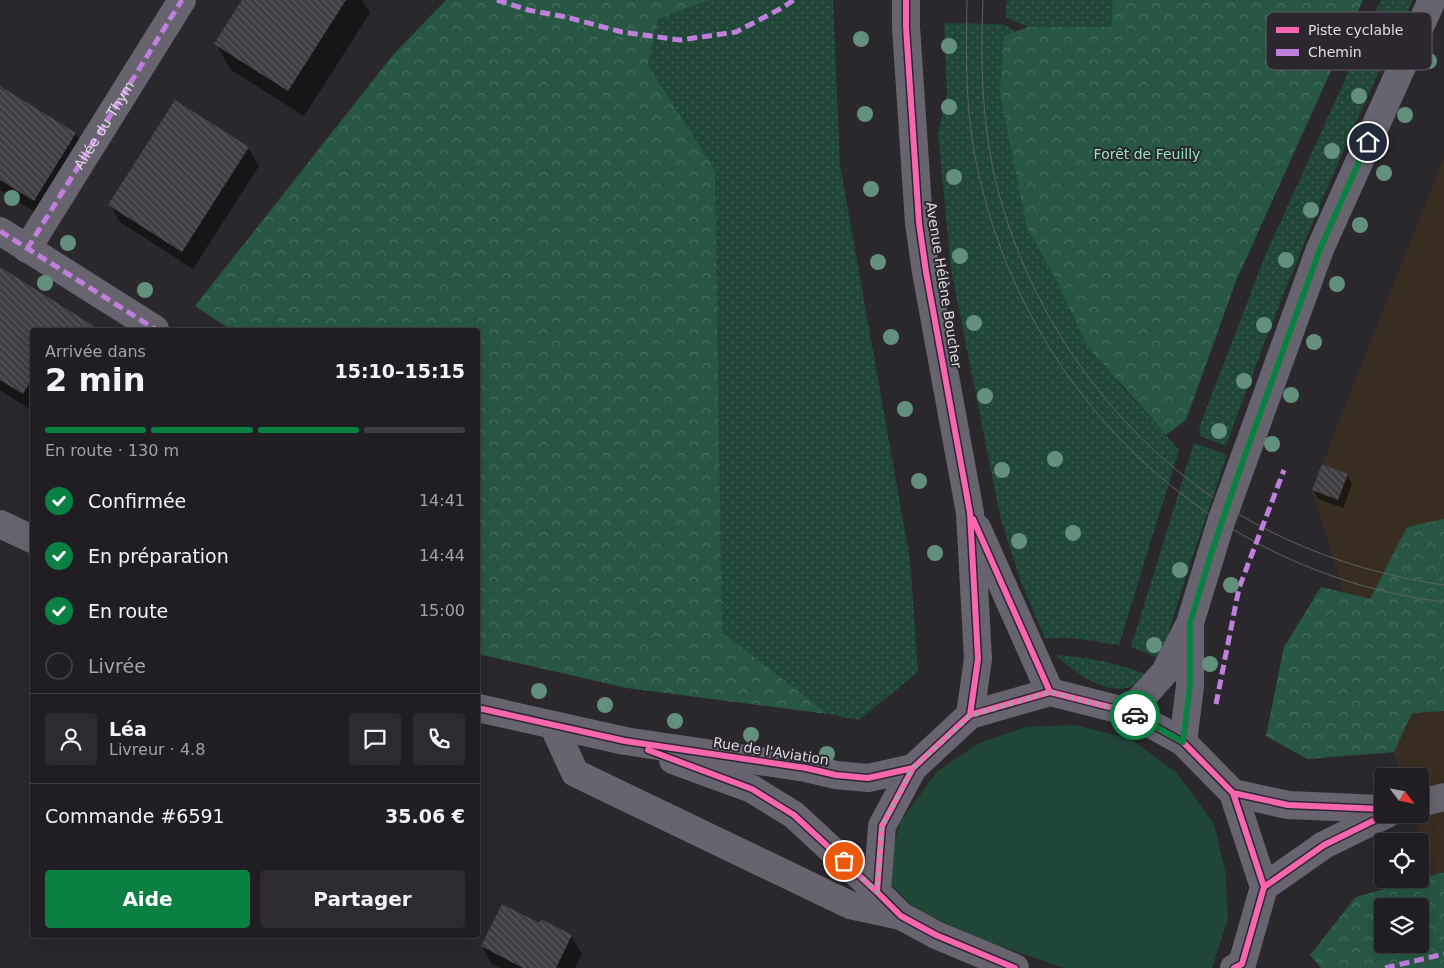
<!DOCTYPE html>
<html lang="fr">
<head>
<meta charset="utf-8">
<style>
  body { margin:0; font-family:"DejaVu Sans",sans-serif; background:#2d2b2f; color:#f1f3f6; height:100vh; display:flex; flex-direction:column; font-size:19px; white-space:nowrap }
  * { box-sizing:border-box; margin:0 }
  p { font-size:16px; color:#a2a2a5 }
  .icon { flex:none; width:28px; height:28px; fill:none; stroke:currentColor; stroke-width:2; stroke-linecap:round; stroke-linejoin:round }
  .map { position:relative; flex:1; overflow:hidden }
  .drawer { position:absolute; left:30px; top:328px; width:450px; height:610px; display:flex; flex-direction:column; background:#201e22; border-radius:5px; box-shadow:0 5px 20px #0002,0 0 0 1px #3d3c40 }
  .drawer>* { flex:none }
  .needle { width:32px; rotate:122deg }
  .controls { position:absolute; left:1374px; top:768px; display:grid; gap:10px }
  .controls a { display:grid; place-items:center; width:55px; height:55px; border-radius:5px; background:#201e22; box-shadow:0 5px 20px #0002,0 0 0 1px #3d3c40; font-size:25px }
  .pin { position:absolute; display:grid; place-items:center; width:42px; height:42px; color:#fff; margin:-21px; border:2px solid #fff; border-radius:50%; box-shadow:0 1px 5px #0007 }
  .courier { position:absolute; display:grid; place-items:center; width:50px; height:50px; margin:-25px; border:4px solid #0b8043; border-radius:50%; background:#fff; color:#222; box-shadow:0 1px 6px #0007 }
  .headline em { font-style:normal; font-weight:700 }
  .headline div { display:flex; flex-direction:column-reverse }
  .headline { display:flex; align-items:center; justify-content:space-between; height:85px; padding:0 15px }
  h1 { font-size:32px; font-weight:700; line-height:38px }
  .bar { display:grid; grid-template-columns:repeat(4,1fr); gap:8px 5px; align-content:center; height:60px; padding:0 15px }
  .bar i { height:6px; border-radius:4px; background:#3d3c40 }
  .bar .current { background:#0b8043 }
  .bar p { grid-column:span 4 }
  .line { display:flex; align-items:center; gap:12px; padding:0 15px; border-top:1px solid #3d3c40 }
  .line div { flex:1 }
  .round { display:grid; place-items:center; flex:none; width:52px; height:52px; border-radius:5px; background:#2d2b2f }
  ol { padding:0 15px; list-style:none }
  li { display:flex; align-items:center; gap:15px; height:55px }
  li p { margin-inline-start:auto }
  li .icon { padding:5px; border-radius:50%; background:#0b8043; color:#fff; stroke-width:4 }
  li:last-child { color:#a2a2a5 }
  li i { width:28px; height:28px; border:2px solid #3d3c40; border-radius:50% }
  .action { display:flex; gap:10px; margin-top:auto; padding:10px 15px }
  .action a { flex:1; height:58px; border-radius:5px; background:#0b8043; color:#fff; font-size:20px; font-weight:700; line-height:58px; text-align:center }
  .action a+a { background:#2d2b2f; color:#f1f3f6 }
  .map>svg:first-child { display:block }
  .commercial { fill:#382d21 }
  .grass { fill:url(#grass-dots) }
  .forest { fill:url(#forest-crowns); fill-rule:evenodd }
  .garden { fill:#204637 }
  .shadow { fill:#0007 }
  .building { fill:url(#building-back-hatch) }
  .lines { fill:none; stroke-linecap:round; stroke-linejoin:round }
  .minor { stroke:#68646f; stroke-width:28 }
  .tram { stroke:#615e65; stroke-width:1 }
  .quiet { stroke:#c07fdc; stroke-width:5; stroke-dasharray:10 5; stroke-linecap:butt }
  .cycleway-casing { stroke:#2c262f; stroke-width:9 }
  .cycleway { stroke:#f766af; stroke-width:6 }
  .tree { fill:#63907d }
  .done { stroke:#a19da3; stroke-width:5; stroke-dasharray:0 9 }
  .route { stroke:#0b8043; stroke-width:6 }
  .labels { text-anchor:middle; stroke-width:4; stroke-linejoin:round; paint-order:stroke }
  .street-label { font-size:14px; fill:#e0dce2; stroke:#2c262f }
  .park-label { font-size:14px; fill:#90e6be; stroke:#2c262f }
  .key { fill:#2c262f; stroke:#625d65; stroke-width:1 }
  .key-label { font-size:14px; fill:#e0dce2 }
</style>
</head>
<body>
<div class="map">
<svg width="1444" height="968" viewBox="0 0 1444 968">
  <defs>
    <pattern id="grass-dots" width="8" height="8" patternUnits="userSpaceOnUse" patternTransform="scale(1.25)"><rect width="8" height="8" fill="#204637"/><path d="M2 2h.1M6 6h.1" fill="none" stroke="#406054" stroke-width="1.8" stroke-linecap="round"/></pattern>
    <pattern id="forest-crowns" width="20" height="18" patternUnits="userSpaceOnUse" patternTransform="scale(1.25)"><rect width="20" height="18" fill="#275743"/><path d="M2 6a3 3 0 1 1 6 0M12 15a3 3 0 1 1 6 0" fill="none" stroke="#466f5e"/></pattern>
    <pattern id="building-back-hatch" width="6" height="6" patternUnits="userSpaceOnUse" patternTransform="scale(1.25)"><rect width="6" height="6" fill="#403e42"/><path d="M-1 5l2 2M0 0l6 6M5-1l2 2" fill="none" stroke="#5b595d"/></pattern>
  </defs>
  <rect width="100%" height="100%" fill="#2b282d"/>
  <!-- commercial -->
  <path class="commercial" d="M1444 157V913L1413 814H1420V776H1401L1312 490Z"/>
  <!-- grass -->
  <path class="grass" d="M710 0H833L840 165 910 560 918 672 859 720 828 714 722 632 715 170 648 65 658 19Z
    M1007 0H1113L1111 27H1028L1006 17Z
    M1381 0H1413C1342 146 1281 294 1226 446L1200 436 1199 428 1265 256Z
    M944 23 1002 24 1016 31 1004 36 1027 228 1058 283 1120 384 1179 450 1119 645 1072 638H1045L1021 582 1000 516 951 269 938 133 947 95Z
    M1194 443 1227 455 1184 582 1161 659 1131 647Z
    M1055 655C1090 657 1116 663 1148 675 1145 678 1141 683 1136 685 1106 698 1077 673 1055 655Z"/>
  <!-- forest -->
  <path class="forest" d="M446 0H710L658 19 648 65 715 170 722 632 828 714 627 688 478 654V330H231L195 306 393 55Z
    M1113 0H1363L1236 281 1186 420 1166 435 1087 345 1058 283 1027 228 1000 94 1004 36 1028 27H1111Z
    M1444 519V711L1412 713 1394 752 1307 759 1266 736 1284 647 1321 587 1370 599 1407 527Z
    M1444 872V968H1321L1310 955 1356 897ZM1382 906H1420V944H1382Z"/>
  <!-- garden -->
  <path class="garden" d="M1075 725 1131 739 1177 773 1214 824 1225 870 1228 919 1212 968H1065L996 945 916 910 892 885V849L901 820 937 772 977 744 1026 727Z"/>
  <!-- shadow -->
  <path class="shadow" d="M244 0H362L370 13 304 116 231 70 216 44Z
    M0 87 76 134 86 152 44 218 0 190Z
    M248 148 259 166 193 269 120 222 110 205Z
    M0 268 97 330H32V411L0 390Z
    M1347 475 1352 484 1343 508 1318 499 1313 490Z
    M540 925 571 936 582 954 575 968H500L492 964 482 946Z"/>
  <!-- building -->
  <path class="building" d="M242 0H346L288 91 214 44Z
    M0 86 76 133 34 201 0 180Z
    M175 100 249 147 182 252 108 205Z
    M0 267 100 330H32V379L23 394 0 380Z
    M1322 464 1348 474 1338 500 1312 490Z
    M502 904 539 923 541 919 572 935 556 968H523L481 946Z"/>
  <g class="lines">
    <!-- minor -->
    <g class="minor">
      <path d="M906 0V27L919 223 926 272 970 513 978 659 970 715"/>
      <path d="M0 231 155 329"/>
      <path id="s1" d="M27 249 182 0"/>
      <path d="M0 524 32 539"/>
      <path d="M977 528 1050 692"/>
      <path d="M478 708 625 741 806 768 836 775 868 778 913 768"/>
      <path d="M1129 712 1165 672 1190 623 1221 522 1320 249 1432 0"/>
      <path d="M553 725 575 773 850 905 901 916"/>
      <path d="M1183 742 1190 686V627"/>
      <path d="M673 760 752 789 794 815 877 892"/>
      <path d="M1233 793 1288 805 1382 809"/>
      <path d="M1420 803 1444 797"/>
      <path d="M1264 887 1324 845 1387 814"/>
      <path d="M1015 968 936 935 901 916 877 892 882 826 913 768 970 715 1050 692 1129 712 1183 742 1233 793 1264 887 1242 964 1234 968"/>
    </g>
    <!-- tram -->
    <path class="tram" d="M967 0C966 55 965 111 977 166 1024 394 1210 574 1444 602
      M983 0C980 67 982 136 1001 201 1042 346 1148 476 1286 539 1336 562 1389 577 1444 585"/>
    <!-- quiet -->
    <path class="quiet" d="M497 0 528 10 566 17 622 32 680 40 736 32 780 9 794 0
      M0 231 155 329
      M27 249 182 0
      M1216 704 1239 588 1284 470
      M1385 968 1444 954"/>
    <!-- cycleway casing -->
    <g class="cycleway-casing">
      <path id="cycleway" d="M906 0V27L919 223 926 272 970 513 978 659 970 715
        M973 519 1050 692
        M478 708 625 741 806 768 836 775 868 778 913 768
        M648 750 752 789 794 815 877 892
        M1233 793 1288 805 1382 809
        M1264 887 1324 845 1387 814
        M1015 968 936 935 901 916 877 892 882 826 913 768 970 715 1050 692 1129 712 1183 742 1233 793 1264 887 1242 964 1234 968"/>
    </g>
    <!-- cycleway -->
    <use href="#cycleway" class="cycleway"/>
  </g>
  <!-- trees -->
  <g class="tree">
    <circle cx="861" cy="39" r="8"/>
    <circle cx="949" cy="46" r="8"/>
    <circle cx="1429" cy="61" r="8"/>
    <circle cx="1359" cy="96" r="8"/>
    <circle cx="949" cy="107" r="8"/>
    <circle cx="865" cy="114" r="8"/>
    <circle cx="1405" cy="115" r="8"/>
    <circle cx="1332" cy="151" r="8"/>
    <circle cx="1384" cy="173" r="8"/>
    <circle cx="954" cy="177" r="8"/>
    <circle cx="871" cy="189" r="8"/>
    <circle cx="12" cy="198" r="8"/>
    <circle cx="1311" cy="210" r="8"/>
    <circle cx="1360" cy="225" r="8"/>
    <circle cx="68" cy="243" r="8"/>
    <circle cx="960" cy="256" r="8"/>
    <circle cx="1286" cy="260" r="8"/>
    <circle cx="878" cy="262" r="8"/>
    <circle cx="45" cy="283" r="8"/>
    <circle cx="1337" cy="284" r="8"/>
    <circle cx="145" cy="290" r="8"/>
    <circle cx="974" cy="323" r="8"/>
    <circle cx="1264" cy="325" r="8"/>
    <circle cx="891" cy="337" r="8"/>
    <circle cx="1314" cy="342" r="8"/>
    <circle cx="1244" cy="381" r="8"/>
    <circle cx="1291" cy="395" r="8"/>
    <circle cx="985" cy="396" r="8"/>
    <circle cx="905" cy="409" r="8"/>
    <circle cx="1219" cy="431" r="8"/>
    <circle cx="1272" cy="444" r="8"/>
    <circle cx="1055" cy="459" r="8"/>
    <circle cx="1002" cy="470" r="8"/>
    <circle cx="919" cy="481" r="8"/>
    <circle cx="1073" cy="533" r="8"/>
    <circle cx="1019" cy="541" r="8"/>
    <circle cx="935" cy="553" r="8"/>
    <circle cx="1180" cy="570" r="8"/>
    <circle cx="1231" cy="585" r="8"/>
    <circle cx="1154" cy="645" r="8"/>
    <circle cx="1210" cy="664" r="8"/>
    <circle cx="539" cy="691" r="8"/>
    <circle cx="605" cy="705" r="8"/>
    <circle cx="675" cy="721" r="8"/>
    <circle cx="751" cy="735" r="8"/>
    <circle cx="827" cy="754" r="8"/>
  </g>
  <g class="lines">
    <!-- done -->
    <path class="done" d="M844 861 877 892 882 826 905 782 913 768 970 716 1050 692 1129 712 1135 715"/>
    <!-- route -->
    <path class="route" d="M1135 715 1183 742 1190 686V623L1211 554 1244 458 1320 249 1368 142"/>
  </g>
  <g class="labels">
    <!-- street labels -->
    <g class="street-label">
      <text dy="5" stroke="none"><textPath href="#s1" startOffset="146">Allée du Thym</textPath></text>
      <text transform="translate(944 285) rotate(81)" y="5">Avenue Hélène Boucher</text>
      <text transform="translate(771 751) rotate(9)" y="5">Rue de l'Aviation</text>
    </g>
    <!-- park labels -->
    <g class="park-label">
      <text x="1147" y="159">Forêt de Feuilly</text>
    </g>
  </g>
  <!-- legend -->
  <rect x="1266" y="12" width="166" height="58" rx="8" class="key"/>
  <rect x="1276" y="27" width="23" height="6" fill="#f766af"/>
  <rect x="1276" y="49" width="23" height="7" fill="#c07fdc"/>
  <g class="key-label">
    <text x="1308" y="35">Piste cyclable</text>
    <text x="1308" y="57">Chemin</text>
  </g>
</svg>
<div class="controls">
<a><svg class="needle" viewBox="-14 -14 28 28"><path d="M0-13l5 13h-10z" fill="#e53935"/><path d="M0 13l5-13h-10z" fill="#a2a2a5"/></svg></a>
<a><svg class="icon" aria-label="locate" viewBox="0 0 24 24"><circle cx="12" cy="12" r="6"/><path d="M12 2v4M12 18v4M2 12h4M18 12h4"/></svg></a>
<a><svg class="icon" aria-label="layers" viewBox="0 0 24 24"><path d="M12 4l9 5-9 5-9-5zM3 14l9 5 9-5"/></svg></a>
</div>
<div class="pin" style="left:844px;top:861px;background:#ea580c"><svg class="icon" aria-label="bag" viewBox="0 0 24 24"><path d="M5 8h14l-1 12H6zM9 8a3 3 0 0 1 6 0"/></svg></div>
<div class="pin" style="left:1368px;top:142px;background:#1f2937"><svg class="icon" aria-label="home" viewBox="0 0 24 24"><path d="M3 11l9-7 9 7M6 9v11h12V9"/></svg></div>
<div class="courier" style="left:1135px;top:715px"><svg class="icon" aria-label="car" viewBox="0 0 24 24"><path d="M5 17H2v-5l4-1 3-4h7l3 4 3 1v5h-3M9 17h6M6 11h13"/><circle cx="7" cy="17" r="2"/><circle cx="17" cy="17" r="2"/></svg></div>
<section class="drawer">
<div class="headline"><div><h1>2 min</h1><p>Arrivée dans</p></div><em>15:10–15:15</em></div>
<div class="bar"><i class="current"></i><i class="current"></i><i class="current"></i><i></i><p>En route · 130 m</p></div>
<ol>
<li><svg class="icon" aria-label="check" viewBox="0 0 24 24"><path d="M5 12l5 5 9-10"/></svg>Confirmée<p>14:41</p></li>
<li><svg class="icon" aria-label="check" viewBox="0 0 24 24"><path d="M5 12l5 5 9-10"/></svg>En préparation<p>14:44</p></li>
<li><svg class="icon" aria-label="check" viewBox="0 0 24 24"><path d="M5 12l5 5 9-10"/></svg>En route<p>15:00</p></li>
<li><i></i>Livrée</li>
</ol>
<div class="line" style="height:90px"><a class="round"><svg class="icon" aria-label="person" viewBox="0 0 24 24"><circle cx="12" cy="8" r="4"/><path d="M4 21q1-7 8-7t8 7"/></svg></a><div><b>Léa</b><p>Livreur · 4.8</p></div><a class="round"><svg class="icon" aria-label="chat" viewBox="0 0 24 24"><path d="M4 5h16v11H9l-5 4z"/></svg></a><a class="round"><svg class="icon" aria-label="phone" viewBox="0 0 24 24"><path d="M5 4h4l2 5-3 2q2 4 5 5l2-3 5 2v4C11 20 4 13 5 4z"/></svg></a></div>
<div class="line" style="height:65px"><div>Commande #6591</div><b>35.06 €</b></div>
<div class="action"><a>Aide</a><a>Partager</a></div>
</section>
</div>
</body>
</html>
